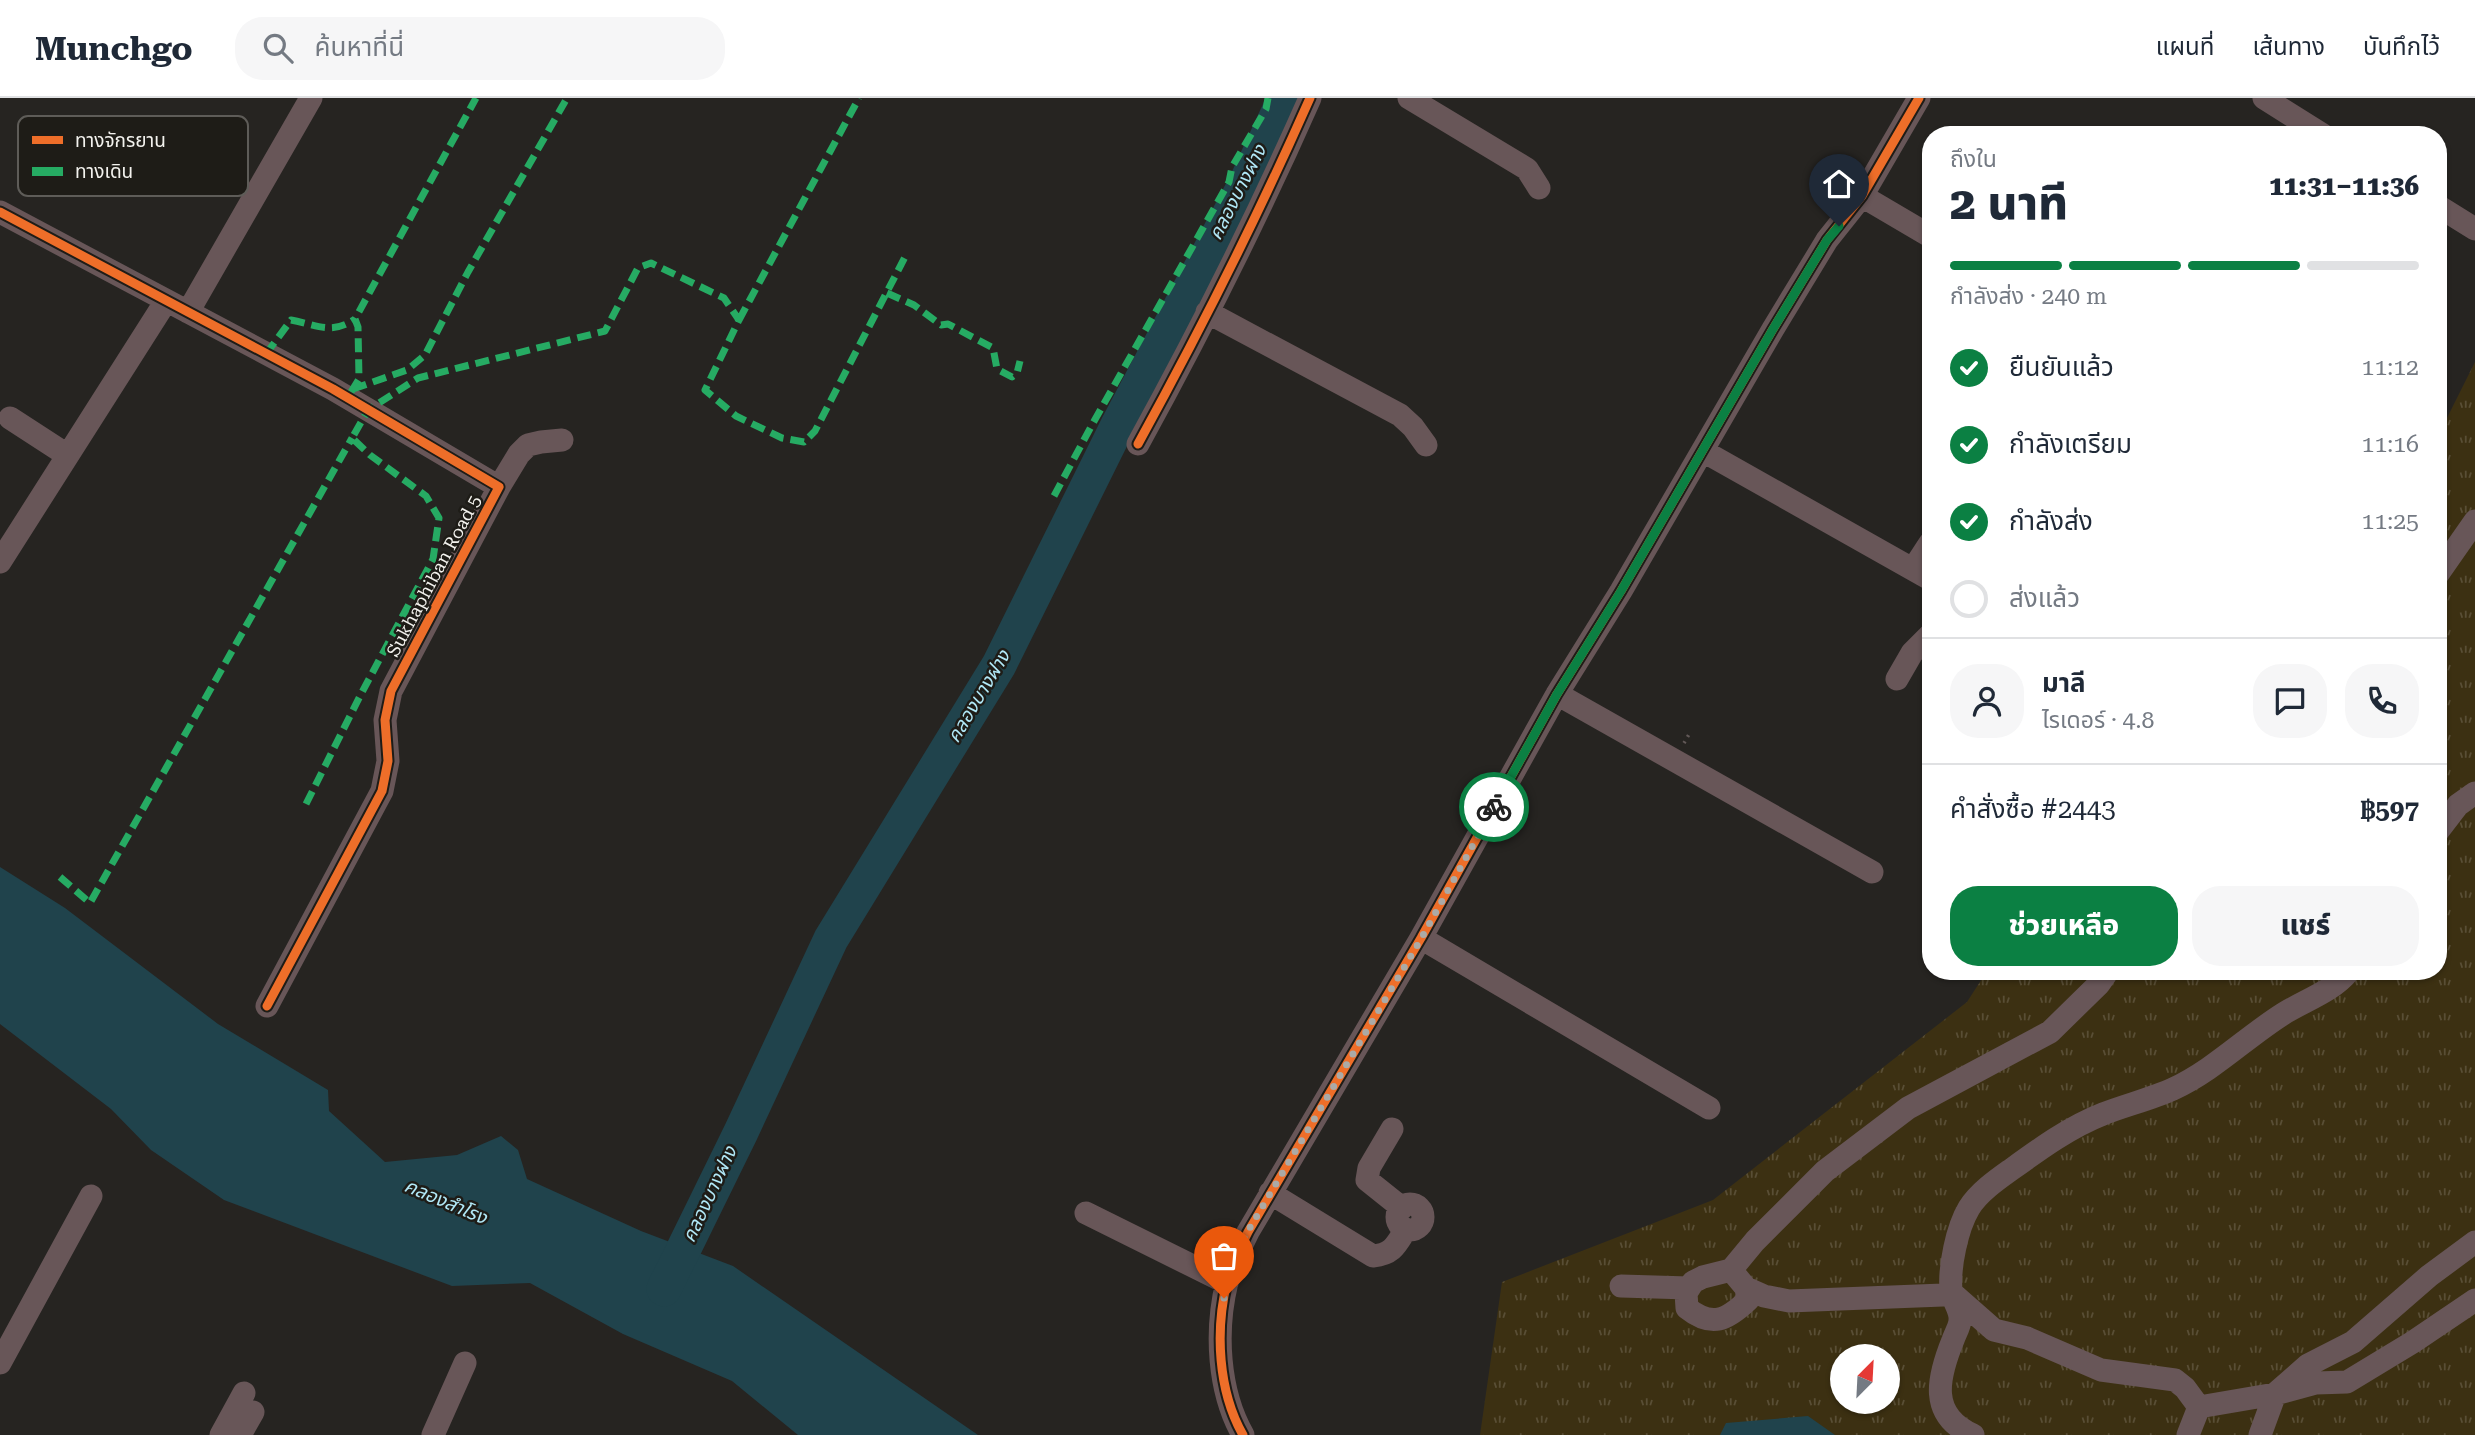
<!DOCTYPE html>
<html lang="th">
<head>
<meta charset="utf-8">
<style>
  body { margin:0; font-family:"Roboto Serif","Noto Sans Thai",serif; background:#f6f6f7; color:#1f2937; height:100vh; display:flex; flex-direction:column; font-size:26px; white-space:nowrap }
  * { box-sizing:border-box; margin:0 }
  p { font-size:23px; color:#747a83 }
  .icon { flex:none; width:38px; height:38px; fill:none; stroke:currentColor; stroke-width:2; stroke-linecap:round; stroke-linejoin:round }
  .map { position:relative; flex:1; overflow:hidden }
  .details { position:absolute; left:1922px; top:28px; width:525px; height:854px; display:flex; flex-direction:column; background:#fff; border-radius:28px; box-shadow:0 2px 5px #0004 }
  .details>* { flex:none }
  .needle { width:46px; rotate:24deg }
  .buttons { position:absolute; left:1830px; top:1246px; display:grid; gap:14px }
  .buttons a { display:grid; place-items:center; width:70px; height:70px; border-radius:50%; background:#fff; box-shadow:0 2px 5px #0004; font-size:35px }
  .pin { position:absolute; display:grid; place-items:center; width:60px; height:60px; color:#fff; margin:-72px -30px; border-radius:50% 50% 50% 0; rotate:-45deg; box-shadow:0 0 7px #0007 }
  .pin .icon { rotate:45deg }
  .courier { position:absolute; display:grid; place-items:center; width:70px; height:70px; margin:-35px; border:5px solid #0b8043; border-radius:50%; background:#fff; color:#222; box-shadow:0 2px 9px #0007 }
  .head em { font-style:normal; font-weight:800 }
  .head div { display:flex; flex-direction:column-reverse }
  .head { display:flex; align-items:center; justify-content:space-between; height:119px; padding:0 28px }
  h1 { font-size:46px; font-weight:800; line-height:52px }
  .bar { display:grid; grid-template-columns:repeat(4,1fr); gap:10px 7px; align-content:center; height:84px; padding:0 28px }
  .bar i { height:9px; border-radius:5px; background:#e0e1e3 }
  .bar .current { background:#0b8043 }
  .bar p { grid-column:span 4 }
  .line { display:flex; align-items:center; gap:18px; padding:0 28px; border-top:2px solid #e0e1e3 }
  .line div { flex:1 }
  .round { display:grid; place-items:center; flex:none; width:74px; height:74px; border-radius:28px; background:#f6f6f7 }
  ol { padding:0 28px; list-style:none }
  li { display:flex; align-items:center; gap:21px; height:77px }
  li p { margin-inline-start:auto }
  li .icon { padding:7px; border-radius:50%; background:#0b8043; color:#fff; stroke-width:4 }
  li:last-child { color:#747a83 }
  li i { width:38px; height:38px; border:4px solid #e0e1e3; border-radius:50% }
  .button { display:flex; gap:14px; margin-top:auto; padding:14px 28px }
  .button a { flex:1; height:80px; border-radius:28px; background:#0b8043; color:#fff; font-size:28px; font-weight:800; line-height:80px; text-align:center }
  .button a+a { background:#f6f6f7; color:#1f2937 }
  header { display:flex; align-items:center; gap:42px; box-sizing:border-box; height:98px; padding:0 35px; background:#fff; border-bottom:2px solid #e0e1e3 }
  header strong { font-size:33px }
  nav { display:flex; gap:38px; margin-inline-start:auto; font-size:24px }
  .search { width:490px; height:63px; background:#f6f6f7; display:flex; align-items:center; gap:18px; box-sizing:border-box; padding:0 24px; border-radius:28px; color:#747a83; font-size:26px }
  .map>svg:first-child { display:block }
  .grass { fill:url(#grass-tufts); fill-rule:evenodd }
  .water { fill:#20434c }
  .lines { fill:none; stroke-linecap:round; stroke-linejoin:round }
  .river { stroke:#20434c; stroke-width:35 }
  .path { stroke:#625958; stroke-width:3.5; stroke-dasharray:2 5; stroke-linecap:butt }
  .minor { stroke:#685658; stroke-width:23 }
  .quiet { stroke:#26ab63; stroke-width:7; stroke-dasharray:14 7; stroke-linecap:butt }
  .cycleway-casing { stroke:#1e1c17; stroke-width:13 }
  .cycleway { stroke:#ee6e29; stroke-width:9 }
  .done { stroke:#abaaa6; stroke-width:7; stroke-dasharray:0 12.6 }
  .route { stroke:#0b8043; stroke-width:9 }
  .labels { text-anchor:middle; stroke-width:5; stroke-linejoin:round; paint-order:stroke }
  .street-label { font-size:18px; fill:#f3f2ee; stroke:#1e1c17 }
  .water-label { font-size:19px; font-style:italic; fill:#b1e8f7; stroke:#1e1c17 }
  .key { fill:#1e1c17; stroke:#5e5c58; stroke-width:2 }
  .key-label { font-size:19px; fill:#f3f2ee }
</style>
</head>
<body>
<header>
<strong>Munchgo</strong>
<div class="search"><svg class="icon" aria-label="search" viewBox="0 0 24 24"><circle cx="10" cy="10" r="6"/><path d="M15 15l6 6"/></svg>ค้นหาที่นี่</div>
<nav><a>แผนที่</a><a>เส้นทาง</a><a>บันทึกไว้</a></nav>
</header>
<div class="map">
<svg width="2475" height="1337" viewBox="0 0 2475 1337">
  <defs>
    <pattern id="grass-tufts" width="24" height="20" patternUnits="userSpaceOnUse" patternTransform="scale(1.75)"><rect width="24" height="20" fill="#3c3012"/><path d="M3 7l-1-3M5 7V3M7 7l1-3M15 17l-1-3M17 17v-4M19 17l1-3" fill="none" stroke="#594e35"/></pattern>
  </defs>
  <rect width="100%" height="100%" fill="#262421"/>
  <!-- grass -->
  <path class="grass" d="M2475 264V1337H1480L1502 1184 1713 1102 1967 904 1987 873H2438V338ZM1843 1258H1888V1304H1843Z"/>
  <!-- water -->
  <path class="water" d="M0 769 65 810 218 926 328 992 329 1013 385 1064 457 1057 501 1038 518 1052 527 1081 641 1133 733 1168 978 1337H798L732 1283 623 1236 530 1185 452 1188 224 1102 151 1052 111 1011 0 926Z
    M1808 1318 1835 1337H1720L1726 1325Z"/>
  <g class="lines">
    <!-- river -->
    <path class="river" d="M664 1191 741 1034 831 841 999 567 1117 329 1245 87 1285 0"/>
    <!-- path -->
    <path class="path" d="M1684 645 1691 633"/>
    <!-- minor -->
    <path class="minor" d="M1409 0 1527 71 1539 90
      M2264 0 2323 37
      M1862 98 1930 138
      M2438 108 2475 131
      M0 114 333 291 499 389
      M188 214 311 0
      M1207 214 1400 317 1413 329 1426 347
      M10 320 67 357
      M1138 346C1200 233 1258 118 1310 0
      M1703 353 1930 481
      M0 464 166 203
      M1913 471 1930 445
      M2438 476 2475 423
      M1897 581 1912 555 1930 537
      M1557 596 1872 774
      M2438 733 2458 707 2475 695
      M1421 840 1709 1010
      M267 908 382 693 388 663 385 622 391 593 499 389 519 356 528 347 541 344 562 342
      M1392 1031 1369 1070 1367 1082 1402 1110
      M1270 1095 1373 1158C1393 1156 1396 1147 1406 1131
      M1397 1119a13 13 0 1 1 26 0a13 13 0 1 1-26 0Z
      M1086 1115 1227 1185
      M1731 1172 1746 1190 1748 1202C1727 1222 1712 1230 1687 1210L1686 1195 1693 1184 1703 1179 1731 1172 1755 1143 1825 1073 1908 1010 2050 934 2099 886 2108 873
      M1621 1188 1689 1190
      M1746 1190 1764 1198 1789 1203 1943 1197 1951 1193
      M1953 1196 1994 1232 2027 1240 2101 1272 2175 1282 2185 1290 2199 1309
      M0 1265 91 1098
      M2199 1309 2275 1296 2316 1285 2347 1284 2413 1244 2475 1202
      M221 1337 244 1295
      M240 1337 253 1314
      M433 1337 465 1265
      M1243 1337C1218 1293 1215 1233 1227 1184 1232 1166 1240 1150 1248 1134L1421 840 1557 596 1621 493 1773 231 1827 142 1862 98 1919 0
      M1973 1337C1928 1317 1938 1279 1953 1242 1955 1236 1960 1228 1960 1222 1961 1212 1952 1202 1951 1192 1949 1169 1957 1130 1969 1110 1979 1094 1998 1081 2012 1071 2041 1050 2070 1029 2103 1016 2126 1007 2151 1001 2173 991 2214 972 2245 940 2283 916 2305 902 2332 894 2349 873
      M2188 1337 2199 1309
      M2260 1337 2275 1296 2308 1267 2353 1244 2429 1178 2475 1144"/>
    <!-- quiet -->
    <path class="quiet" d="M887 195 914 207 941 227 948 226 993 250 997 271 1012 279 1017 275 1020 263
      M739 222 859 0
      M266 256 291 222C317 227 332 237 355 221
      M353 291 407 272 425 257 468 174 567 0
      M351 294 359 281 358 229 355 221 476 0
      M1054 398 1093 325 1229 84 1232 69 1266 11 1268 0
      M306 706 360 598 433 461 439 420 426 398 370 357 352 340 368 312 418 280 605 233 638 170 651 165 724 200 739 222 705 292 736 318 782 340 804 344 815 333 905 159
      M60 779 90 805 352 340"/>
    <!-- cycleway casing -->
    <g class="cycleway-casing">
      <path id="cycleway" d="M0 114 333 291 499 389 391 593 385 622 388 663 382 693 267 908
        M1138 346C1200 233 1258 118 1310 0
        M1243 1337C1218 1293 1215 1233 1227 1184 1232 1166 1240 1150 1248 1134L1421 840 1557 596 1621 493 1773 231 1827 142 1862 98 1919 0"/>
    </g>
    <!-- cycleway -->
    <use href="#cycleway" class="cycleway"/>
  </g>
  <g class="lines">
    <!-- done -->
    <path class="done" d="M1224 1200 1233 1167 1248 1133 1421 841 1494 709"/>
    <!-- route -->
    <path class="route" d="M1494 709 1557 596 1621 493 1773 231 1827 142 1839 128"/>
  </g>
  <g class="labels">
    <!-- street labels -->
    <g class="street-label">
      <text transform="translate(434 478) rotate(-62)" y="6">Sukhaphiban Road 5</text>
    </g>
    <!-- water labels -->
    <g class="water-label">
      <text transform="translate(1237 94) rotate(-63)" y="7">คลองบางฝาง</text>
      <text transform="translate(978 598) rotate(-59)" y="7">คลองบางฝาง</text>
      <text transform="translate(709 1096) rotate(-65)" y="7">คลองบางฝาง</text>
      <text transform="translate(446 1103) rotate(23)" y="7">คลองสำโรง</text>
    </g>
  </g>
  <!-- legend -->
  <rect x="18" y="18" width="230" height="80" rx="10" class="key"/>
  <rect x="32" y="38" width="31" height="8" fill="#ee6e29"/>
  <rect x="32" y="69" width="31" height="9" fill="#26ab63"/>
  <g class="key-label">
    <text x="75" y="49">ทางจักรยาน</text>
    <text x="75" y="80">ทางเดิน</text>
  </g>
</svg>
<div class="buttons">
<a><svg class="needle" viewBox="-14 -14 28 28"><path d="M0-13l5 13h-10z" fill="#e53935"/><path d="M0 13l5-13h-10z" fill="#747a83"/></svg></a>
</div>
<div class="pin" style="left:1224px;top:1200px;background:#ea580c"><svg class="icon" aria-label="bag" viewBox="0 0 24 24"><path d="M5 8h14l-1 12H6zM9 8a3 3 0 0 1 6 0"/></svg></div>
<div class="pin" style="left:1839px;top:128px;background:#1f2937"><svg class="icon" aria-label="home" viewBox="0 0 24 24"><path d="M3 11l9-7 9 7M6 9v11h12V9"/></svg></div>
<div class="courier" style="left:1494px;top:709px"><svg class="icon" aria-label="bike" viewBox="0 0 24 24"><circle cx="6" cy="16" r="4"/><circle cx="18" cy="16" r="4"/><path d="M6 16l4-8h5l3 8M10 8l3 8H6M13 5h3"/></svg></div>
<section class="details">
<div class="head"><div><h1>2 นาที</h1><p>ถึงใน</p></div><em>11:31–11:36</em></div>
<div class="bar"><i class="current"></i><i class="current"></i><i class="current"></i><i></i><p>กำลังส่ง · 240 m</p></div>
<ol>
<li><svg class="icon" aria-label="check" viewBox="0 0 24 24"><path d="M5 12l5 5 9-10"/></svg>ยืนยันแล้ว<p>11:12</p></li>
<li><svg class="icon" aria-label="check" viewBox="0 0 24 24"><path d="M5 12l5 5 9-10"/></svg>กำลังเตรียม<p>11:16</p></li>
<li><svg class="icon" aria-label="check" viewBox="0 0 24 24"><path d="M5 12l5 5 9-10"/></svg>กำลังส่ง<p>11:25</p></li>
<li><i></i>ส่งแล้ว</li>
</ol>
<div class="line" style="height:126px"><a class="round"><svg class="icon" aria-label="person" viewBox="0 0 24 24"><circle cx="12" cy="8" r="4"/><path d="M4 21q1-7 8-7t8 7"/></svg></a><div><b>มาลี</b><p>ไรเดอร์ · 4.8</p></div><a class="round"><svg class="icon" aria-label="chat" viewBox="0 0 24 24"><path d="M4 5h16v11H9l-5 4z"/></svg></a><a class="round"><svg class="icon" aria-label="phone" viewBox="0 0 24 24"><path d="M5 4h4l2 5-3 2q2 4 5 5l2-3 5 2v4C11 20 4 13 5 4z"/></svg></a></div>
<div class="line" style="height:91px"><div>คำสั่งซื้อ #2443</div><b>฿597</b></div>
<div class="button"><a>ช่วยเหลือ</a><a>แชร์</a></div>
</section>
</div>
</body>
</html>
